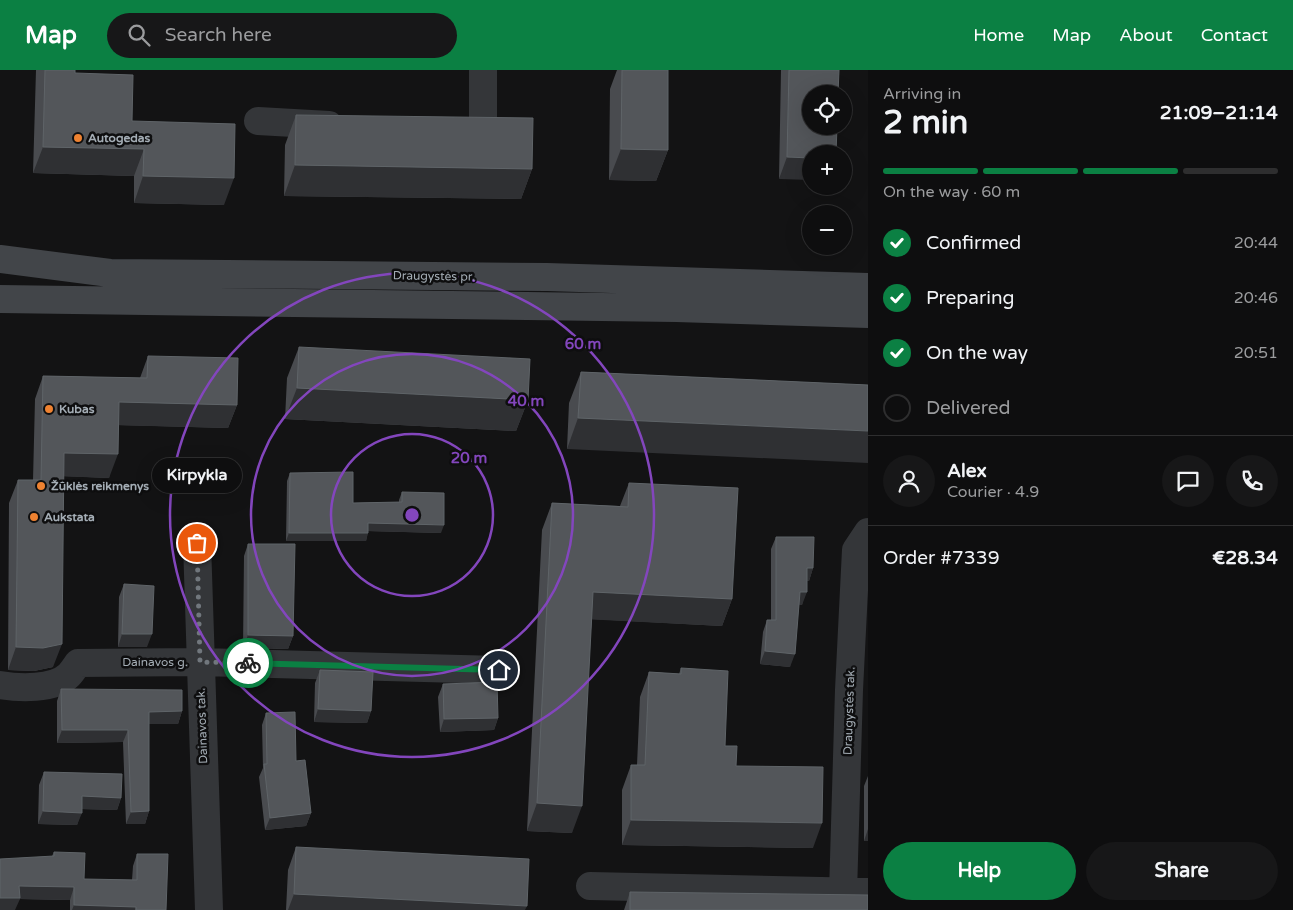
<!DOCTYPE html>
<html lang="en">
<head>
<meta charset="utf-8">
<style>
  body { margin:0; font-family:"Varela Round",sans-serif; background:#171718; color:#f1f3f6; height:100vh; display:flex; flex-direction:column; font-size:19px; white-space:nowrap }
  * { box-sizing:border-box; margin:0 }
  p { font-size:16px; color:#9b9c9e }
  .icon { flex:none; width:28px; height:28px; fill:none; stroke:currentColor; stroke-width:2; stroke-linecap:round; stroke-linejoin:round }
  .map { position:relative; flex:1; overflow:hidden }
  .side { display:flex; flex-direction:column; background:#0e0e0f; width:425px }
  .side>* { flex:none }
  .tools { position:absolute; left:802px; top:15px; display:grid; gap:10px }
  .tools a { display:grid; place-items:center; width:50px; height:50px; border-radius:50%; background:#0e0e0f; box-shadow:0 5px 20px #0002,0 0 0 1px #2e2e2f; font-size:25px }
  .pin { position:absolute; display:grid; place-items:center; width:42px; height:42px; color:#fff; margin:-21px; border:2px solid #fff; border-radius:50%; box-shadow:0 1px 5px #0007 }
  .courier { position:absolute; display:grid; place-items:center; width:50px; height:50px; margin:-25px; border:4px solid #0b8043; border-radius:50%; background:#fff; color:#222; box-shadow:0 1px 6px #0007 }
  .bubble { position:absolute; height:35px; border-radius:18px; background:#0e0e0f; box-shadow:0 5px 20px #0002,0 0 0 1px #2e2e2f; font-size:16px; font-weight:700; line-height:35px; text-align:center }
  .headline em { font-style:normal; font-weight:700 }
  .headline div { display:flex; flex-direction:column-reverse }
  .headline { display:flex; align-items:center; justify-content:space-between; height:85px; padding:0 15px }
  h1 { font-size:32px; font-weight:700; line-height:38px }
  .bar { display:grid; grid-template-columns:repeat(4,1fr); gap:8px 5px; align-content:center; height:60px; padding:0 15px }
  .bar i { height:6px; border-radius:4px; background:#2e2e2f }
  .bar .current { background:#0b8043 }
  .bar p { grid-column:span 4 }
  .line { display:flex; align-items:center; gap:12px; padding:0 15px; border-top:1px solid #2e2e2f }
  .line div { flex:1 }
  .round { display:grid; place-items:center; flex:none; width:52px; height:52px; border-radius:26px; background:#171718 }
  ol { padding:0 15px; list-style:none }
  li { display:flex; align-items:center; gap:15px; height:55px }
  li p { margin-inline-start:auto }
  li .icon { padding:5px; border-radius:50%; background:#0b8043; color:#fff; stroke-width:4 }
  li:last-child { color:#9b9c9e }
  li i { width:28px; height:28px; border:2px solid #2e2e2f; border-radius:50% }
  .primary-button { display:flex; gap:10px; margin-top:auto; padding:10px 15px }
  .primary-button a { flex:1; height:58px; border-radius:30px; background:#0b8043; color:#fff; font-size:20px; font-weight:700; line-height:58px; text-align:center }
  .primary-button a+a { background:#171718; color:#f1f3f6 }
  header { display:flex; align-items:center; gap:30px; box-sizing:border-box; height:70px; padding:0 25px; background:#0b8043; color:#fff }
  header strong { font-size:24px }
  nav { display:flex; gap:28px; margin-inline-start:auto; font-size:18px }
  .search { width:350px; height:45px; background:#171718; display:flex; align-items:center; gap:12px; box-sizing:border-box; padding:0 18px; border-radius:28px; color:#9b9c9e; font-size:19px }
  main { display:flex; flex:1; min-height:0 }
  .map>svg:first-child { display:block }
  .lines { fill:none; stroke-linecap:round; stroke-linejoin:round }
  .minor { stroke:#343639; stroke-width:28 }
  .secondary { stroke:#424549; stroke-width:28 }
  .wall { fill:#494b4f }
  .shaded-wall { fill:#2f3033 }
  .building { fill:#53565a; stroke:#5f6468 }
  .done { stroke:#71777d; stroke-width:5; stroke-dasharray:0 9 }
  .route { stroke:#0b8043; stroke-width:6 }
  .ring { fill:none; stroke:#8346bd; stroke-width:2.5 }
  .poi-dot { fill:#ee8231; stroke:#0e0e0f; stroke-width:2 }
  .labels { text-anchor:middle; stroke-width:5; stroke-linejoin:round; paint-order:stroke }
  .poi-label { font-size:12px; font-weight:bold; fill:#a4adb5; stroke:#0e0e0f; text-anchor:start }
  .street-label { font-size:12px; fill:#a4adb5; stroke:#0e0e0f }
  .centre { fill:#8346bd; stroke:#0e0e0f; stroke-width:2.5 }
  .ring-label { font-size:15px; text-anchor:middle; font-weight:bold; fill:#8346bd; stroke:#0e0e0f; stroke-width:5; stroke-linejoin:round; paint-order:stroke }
</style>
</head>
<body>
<header>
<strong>Map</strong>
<div class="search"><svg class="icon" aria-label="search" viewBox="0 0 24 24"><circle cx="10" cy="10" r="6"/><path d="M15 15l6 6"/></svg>Search here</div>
<nav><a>Home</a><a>Map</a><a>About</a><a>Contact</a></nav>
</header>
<main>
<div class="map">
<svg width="868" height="840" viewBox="0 0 868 840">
  <rect width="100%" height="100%" fill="#131314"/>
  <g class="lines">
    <!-- minor -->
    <path class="minor" d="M258 51 329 55
      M462 61 483 62V0
      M197 473 209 840
      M0 615C18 618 54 620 69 605 72 602 75 597 78 593L200 592 499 600
      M590 816 868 822
      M843 823 849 620 856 480 868 462"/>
    <!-- secondary -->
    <path class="secondary" d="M0 189 110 203 547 207 868 217
      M0 229 676 238 868 244"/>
  </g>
  <!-- wall -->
  <path class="wall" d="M18 0H75V3L132 51 224 135 134 133V106L33 103 36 0Z
    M617 0H668V80L656 111 609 110 610 19Z
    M781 0H839L779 109Z
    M296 45 532 99 521 129 284 126 285 75Z
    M299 277 528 330 516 361 285 349 287 308Z
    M148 286 237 335 228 358 119 355 109 408 63 406 53 597 34 601 8 600 9 433 18 410H33L35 329 43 306 140 308Z
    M581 302 868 315 567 379 569 333Z
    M290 403 353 433 399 432V430L402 422 441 463 368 461 366 471H286L287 411Z
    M629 413 732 529 722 556 592 549 572 763 527 761 542 460 552 433 620 436Z
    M776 467 813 498 809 511H807L802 535H799L790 597 760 594 763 562 767 550H771V479Z
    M248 474 293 566 288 579 243 578 244 486Z
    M124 514 147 577H118L119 527Z
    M681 598 725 676 736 696 813 778 622 775V720L631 695H637L640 627 649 602 679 604Z
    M320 600 371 641 367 653 314 652 315 613Z
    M443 614 498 648 494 660 440 662 438 627Z
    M61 619 182 641 178 654H149V741L145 754H126L123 672 57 673V631Z
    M266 643 296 691 311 743 306 756 265 760 259 707 263 698 262 655Z
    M44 702 121 728 117 740 82 739 77 755 38 754 39 715Z
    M868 706V771H864V716Z
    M296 777 525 840H286L288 800Z
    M54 782 84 809 132 810 133 796 137 784 166 840H70V830L20 829 0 840 52 786Z
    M630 822 868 840H624Z"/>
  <!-- shaded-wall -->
  <path class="shaded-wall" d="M43 77 144 79 134 106 33 103Z
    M621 79 668 80 656 111 609 110Z
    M787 87 811 88V110L779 109Z
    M295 95 532 99 521 129 284 126Z
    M143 106 234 108 224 135 134 133Z
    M297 318 528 330 516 361 285 349Z
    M119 332 237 335 228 358 111 355Z
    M578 348 868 361V393L567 379Z
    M64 383 118 384 109 408 55 406Z
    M368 453 444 455 441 463 365 461Z
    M289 463H368L366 471H286Z
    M807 498H813L809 511H802Z
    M593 522 732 529 722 556 583 549Z
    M800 522H807L802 535H796Z
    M122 564H152L147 577H118Z
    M248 565 293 566 288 579 243 578Z
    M62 574 53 597 34 601 8 600 16 577Z
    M765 581 795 584 790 597 760 594Z
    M318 639 371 641 367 653 314 652Z
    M182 641 178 654H145L149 642Z
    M498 648 494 660 440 662 444 649Z
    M62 660H128L123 672 57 673Z
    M82 726 121 728 117 740 78 739Z
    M537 733 582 736 572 763 527 761Z
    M43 741 82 743 77 755 38 754Z
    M149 741 145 754H126L131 742Z
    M311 743 306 756 265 760 270 748Z
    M631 750 822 753 813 778 622 775Z
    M868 759V771H864Z
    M19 816 74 817 70 830 20 829 15 840H0V828Z
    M294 824 527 836 525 840H288Z
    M74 835 136 837 135 840H72Z"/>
  <!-- building -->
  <path class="building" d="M45 0H75V3L133 5 132 51 235 54 234 108 143 106 144 79 43 77Z
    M622 0H668V80L621 79Z
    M789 0H839L838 24H811V56H837L836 84H811V88L787 87Z
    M296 45 533 48 532 99 295 95Z
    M299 277 530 289 528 330 297 318Z
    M148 286 238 288 237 335 119 332 118 384 64 383 62 574 43 578 16 577 18 410H41L43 306 147 308Z
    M581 302 868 315V361L578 348Z
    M353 402V433L402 432V422L444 423V455L368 453V463H289L290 403Z
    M629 413 738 418 732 529 593 522 582 736 537 733 552 433 628 437Z
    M776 467H814L813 498H807V522H800L795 584 765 581 767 550H776Z
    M248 474H295L293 566 248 565Z
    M124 514 154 516 152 564H122Z
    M681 598 728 601 725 676H737L736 696 823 697 822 753 631 750V695H645L649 602 681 604Z
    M320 600 373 602 371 641 318 639Z
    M497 612 498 648 444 649 443 614Z
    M61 619 182 620V641L149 642V741L131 742 128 660H62Z
    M295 642 296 691 305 690 311 743 270 748 264 694H267L266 643Z
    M44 702 122 704 121 728 82 726V743L43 741Z
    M296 777 529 789 527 836 294 824Z
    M54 782 85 783 84 809 137 810V784H168L166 840H136V837L74 835V817L19 816 20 828H0V789L54 786Z
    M630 822 868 825V840H630Z"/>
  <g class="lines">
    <!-- done -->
    <path class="done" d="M197 473 200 592 248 593"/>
    <!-- route -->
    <path class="route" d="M248 593 499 600"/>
  </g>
  <!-- distance rings -->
  <g class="ring">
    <circle cx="412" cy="445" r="81"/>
    <circle cx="412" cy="445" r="161"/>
    <circle cx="412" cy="445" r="242"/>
  </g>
  <!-- markers -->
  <g class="poi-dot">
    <circle cx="78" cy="68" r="5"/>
    <circle cx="49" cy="339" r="5"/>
    <circle cx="41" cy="416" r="5"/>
    <circle cx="34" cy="447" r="5"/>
  </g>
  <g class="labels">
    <!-- poi labels -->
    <g class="poi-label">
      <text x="88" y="72">Autogedas</text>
      <text x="59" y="343">Kubas</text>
      <text x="51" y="420">Žūklės reikmenys</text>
      <text x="44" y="451">Aukstata</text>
    </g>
    <!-- street labels -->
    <g class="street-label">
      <text transform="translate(434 206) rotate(1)" y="4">Draugystės pr.</text>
      <text x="155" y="596">Dainavos g.</text>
      <text transform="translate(849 641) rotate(-88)" y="4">Draugystės tak.</text>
      <text transform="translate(202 656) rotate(-92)" y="4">Dainavos tak.</text>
    </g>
  </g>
  <circle cx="412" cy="445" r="8" class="centre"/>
  <g class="ring-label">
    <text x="583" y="279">60 m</text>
    <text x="526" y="336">40 m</text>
    <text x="469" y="393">20 m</text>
  </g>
</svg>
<div class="tools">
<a><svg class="icon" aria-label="locate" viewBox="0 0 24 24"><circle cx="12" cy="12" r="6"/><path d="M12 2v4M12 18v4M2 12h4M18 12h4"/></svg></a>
<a>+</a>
<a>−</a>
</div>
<div class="pin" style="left:197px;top:473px;background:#ea580c"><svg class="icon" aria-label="bag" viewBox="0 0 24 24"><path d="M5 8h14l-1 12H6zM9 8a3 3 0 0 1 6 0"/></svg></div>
<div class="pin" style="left:499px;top:600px;background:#1f2937"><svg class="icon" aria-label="home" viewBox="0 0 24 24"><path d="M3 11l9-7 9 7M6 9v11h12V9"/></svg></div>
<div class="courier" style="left:248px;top:593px"><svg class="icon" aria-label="bike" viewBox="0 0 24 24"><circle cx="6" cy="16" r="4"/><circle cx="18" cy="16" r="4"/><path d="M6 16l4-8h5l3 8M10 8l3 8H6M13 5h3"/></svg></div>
<div class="bubble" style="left:152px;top:388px;width:90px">Kirpykla</div>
</div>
<section class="side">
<div class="headline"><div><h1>2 min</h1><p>Arriving in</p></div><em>21:09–21:14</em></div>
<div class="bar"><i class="current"></i><i class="current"></i><i class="current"></i><i></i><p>On the way · 60 m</p></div>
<ol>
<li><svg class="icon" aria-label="check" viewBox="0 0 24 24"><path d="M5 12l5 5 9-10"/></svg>Confirmed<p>20:44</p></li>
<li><svg class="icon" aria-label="check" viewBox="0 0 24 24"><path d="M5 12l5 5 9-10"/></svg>Preparing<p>20:46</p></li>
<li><svg class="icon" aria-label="check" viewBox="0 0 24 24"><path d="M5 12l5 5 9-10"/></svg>On the way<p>20:51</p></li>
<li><i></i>Delivered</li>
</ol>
<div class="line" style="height:90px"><a class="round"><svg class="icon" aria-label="person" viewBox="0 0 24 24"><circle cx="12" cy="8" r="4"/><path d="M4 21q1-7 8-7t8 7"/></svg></a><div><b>Alex</b><p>Courier · 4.9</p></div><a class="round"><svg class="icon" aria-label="chat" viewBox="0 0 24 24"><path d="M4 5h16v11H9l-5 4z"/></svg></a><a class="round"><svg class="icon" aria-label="phone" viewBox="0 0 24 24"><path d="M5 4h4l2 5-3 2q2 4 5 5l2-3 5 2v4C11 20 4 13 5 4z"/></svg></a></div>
<div class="line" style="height:65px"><div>Order #7339</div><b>€28.34</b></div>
<div class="primary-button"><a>Help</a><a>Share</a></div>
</section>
</main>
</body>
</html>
